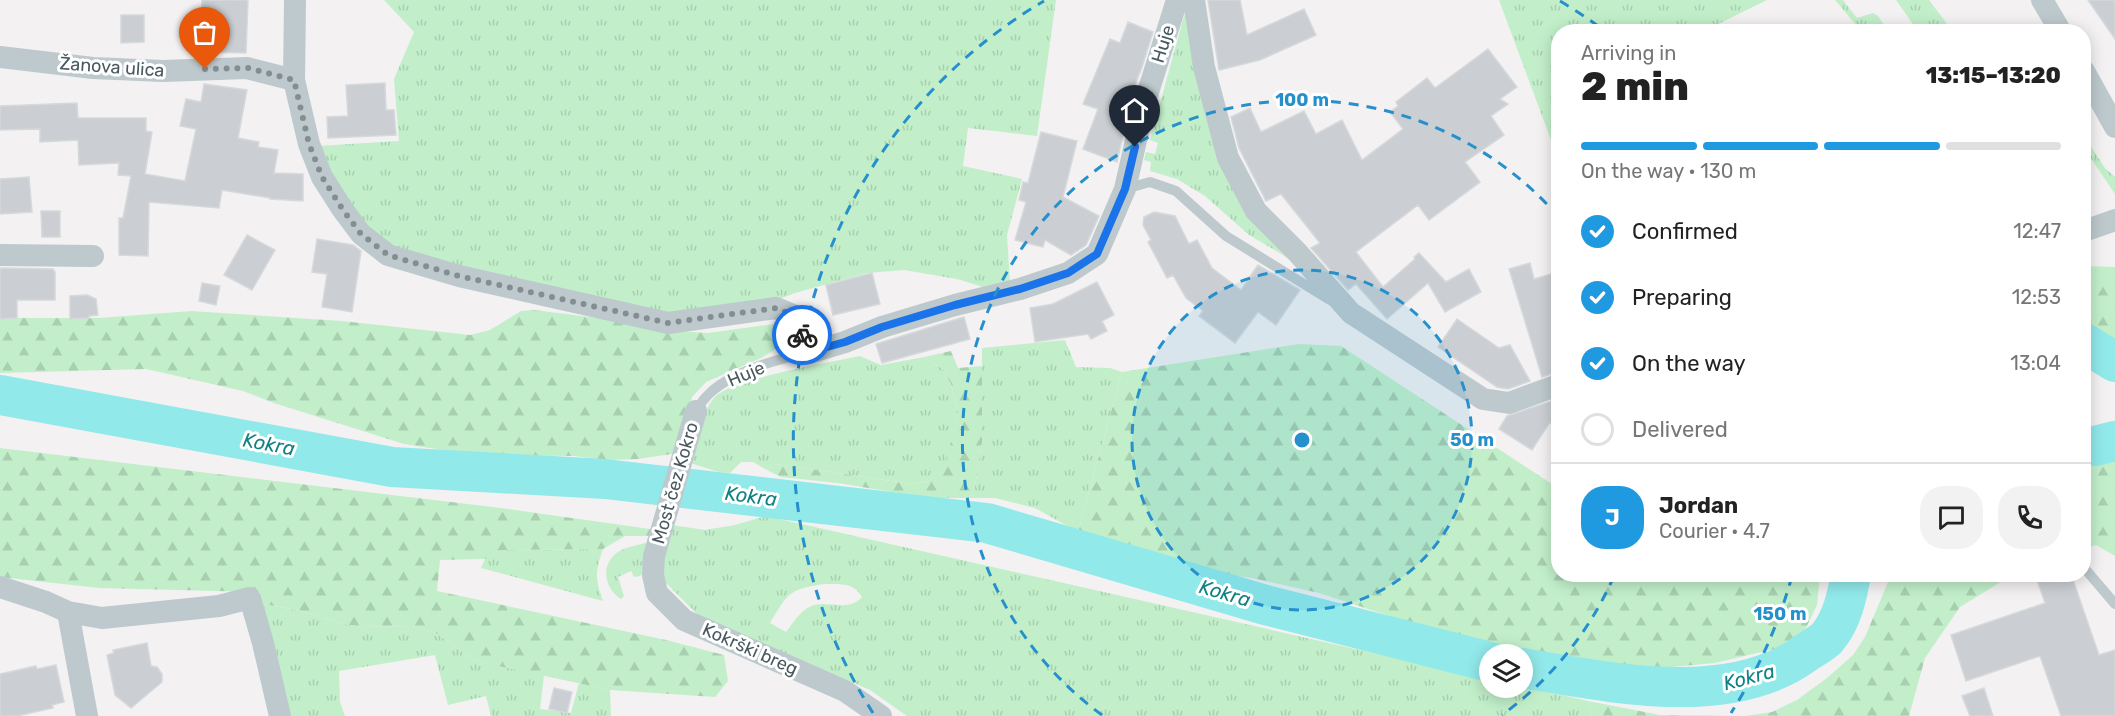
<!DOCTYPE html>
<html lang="en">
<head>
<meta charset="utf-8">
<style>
  body { margin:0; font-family:Rubik,sans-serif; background:#f2f2f2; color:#222; height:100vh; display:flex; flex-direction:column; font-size:22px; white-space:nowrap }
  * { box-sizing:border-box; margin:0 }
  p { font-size:20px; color:#767676 }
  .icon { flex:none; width:33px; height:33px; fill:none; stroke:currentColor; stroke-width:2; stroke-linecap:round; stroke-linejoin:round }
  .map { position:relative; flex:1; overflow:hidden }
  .sheet { position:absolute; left:1551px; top:24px; width:540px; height:558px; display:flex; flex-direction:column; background:#fff; border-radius:24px; box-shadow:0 3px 15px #0003 }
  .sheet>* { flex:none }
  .fabs { position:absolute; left:1479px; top:644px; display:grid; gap:12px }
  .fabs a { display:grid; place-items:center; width:54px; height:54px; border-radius:50%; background:#fff; box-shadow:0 3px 15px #0003; font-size:30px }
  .pin { position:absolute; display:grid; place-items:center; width:51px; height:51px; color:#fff; margin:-62px -26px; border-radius:50% 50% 50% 0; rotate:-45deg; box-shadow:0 0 6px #0007 }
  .pin .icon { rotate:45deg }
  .courier { position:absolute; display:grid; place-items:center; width:60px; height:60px; margin:-30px; border:4px solid #1a73e8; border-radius:50%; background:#fff; color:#222; box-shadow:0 2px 8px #0007 }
  .overview em { font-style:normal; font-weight:800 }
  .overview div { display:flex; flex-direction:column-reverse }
  .overview { display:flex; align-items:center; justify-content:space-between; height:102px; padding:0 30px }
  h1 { font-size:39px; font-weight:800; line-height:45px }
  .bar { display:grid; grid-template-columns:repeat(4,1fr); gap:9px 6px; align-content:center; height:72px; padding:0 30px }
  .bar i { height:8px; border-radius:4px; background:#e0e0e0 }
  .bar .selected { background:#1f9ae0 }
  .bar p { grid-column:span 4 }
  .line { display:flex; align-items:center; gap:15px; padding:0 30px; border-top:2px solid #e0e0e0 }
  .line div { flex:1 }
  .round { display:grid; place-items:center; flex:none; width:63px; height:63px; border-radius:24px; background:#f2f2f2 }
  ol { padding:0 30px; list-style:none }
  li { display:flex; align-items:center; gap:18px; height:66px }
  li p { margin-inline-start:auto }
  li .icon { padding:6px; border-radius:50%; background:#1f9ae0; color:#fff; stroke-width:4 }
  li:last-child { color:#767676 }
  li i { width:33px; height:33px; border:3px solid #e0e0e0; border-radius:50% }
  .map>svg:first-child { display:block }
  .grass { fill:url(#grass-tufts); fill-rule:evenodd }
  .forest { fill:url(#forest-firs) }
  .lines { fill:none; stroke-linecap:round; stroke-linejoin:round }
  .river { stroke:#91e9ea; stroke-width:40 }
  .building { fill:#cbcfd3; stroke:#d5d9dc; stroke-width:1.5 }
  .lane { stroke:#bdc9cd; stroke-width:10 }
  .street { stroke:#bdc9cd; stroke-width:22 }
  .done { stroke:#848e92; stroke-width:6; stroke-dasharray:0 10.8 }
  .route { stroke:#1a73e8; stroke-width:8 }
  .ring { fill:none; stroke:#2590cc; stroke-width:3; stroke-dasharray:10 8 }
  .labels { text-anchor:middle; stroke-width:6; stroke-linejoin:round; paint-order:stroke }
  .street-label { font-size:18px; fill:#49595e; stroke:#fff }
  .water-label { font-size:20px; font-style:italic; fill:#118284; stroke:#fff }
  .centre { fill:#2590cc; stroke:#fff; stroke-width:3 }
  .ring-label { font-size:18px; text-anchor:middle; font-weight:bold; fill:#2590cc; stroke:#fff; stroke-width:6; stroke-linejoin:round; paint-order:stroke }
</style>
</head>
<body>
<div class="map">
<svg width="2115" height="716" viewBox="0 0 2115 716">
  <defs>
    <pattern id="grass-tufts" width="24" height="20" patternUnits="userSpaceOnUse" patternTransform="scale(1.5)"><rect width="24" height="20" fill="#c2efca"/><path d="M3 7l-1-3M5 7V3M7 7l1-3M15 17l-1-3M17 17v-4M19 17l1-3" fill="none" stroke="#a8cfb0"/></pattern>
    <pattern id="forest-firs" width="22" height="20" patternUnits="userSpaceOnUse" patternTransform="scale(1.5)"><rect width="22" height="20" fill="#c2efca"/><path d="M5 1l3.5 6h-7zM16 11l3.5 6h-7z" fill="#a8cfb0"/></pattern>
  </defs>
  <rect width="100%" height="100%" fill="#f3f1f2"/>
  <!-- grass -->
  <path class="grass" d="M384 0H1056L1037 136 968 128 963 166 1022 179 1007 235 1010 283 983 287 957 279 904 270 867 273 795 293 759 307 658 314 390 249 353 210 317 146 399 141 394 79 414 32Z
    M1499 0H1767L1704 31 1558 32V159Z
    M1835 0H1843L1857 18 1873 13 1878 16 1888 31H1861Z
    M1896 0H1929L1951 29 1947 32 1917 30Z
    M1187 5 1223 161 1324 286 1283 255 1249 235 1205 196 1177 179 1150 171 1151 162 1144 160 1146 152 1155 154 1158 143 1150 140Z
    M2084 136 2105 168 2115 177V194L2084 148Z
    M1065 340 1076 367 1110 368 1122 372 1078 532 1035 508 995 498H973L982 442V348Z
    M860 356 881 365 924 357 944 370 951 384 958 411 945 472 927 482 911 484 783 465 772 464 767 470 753 462H741L730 473 719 472 690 463C696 443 700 415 714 398 729 379 832 362 860 356Z
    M766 516 1489 679 1490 687 1523 686 1588 701 1592 716H907L870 690 699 616 663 580 661 565 672 525 705 530 735 525ZM824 584C839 584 854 582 862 597 849 612 831 601 814 605 802 608 793 623 786 632L770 623C788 593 789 589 824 584Z
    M646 543 647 569 640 576 634 577 631 571 618 577 624 596 621 599C604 589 600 564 618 552 626 547 637 545 646 543Z
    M603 549C595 571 595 579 603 601L481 568 485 559 500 550Z
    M263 604 301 611 339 623 361 627 413 626 436 633 475 661 544 675 540 709 571 713 579 683 610 690 611 716H491L486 696 448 705 435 655 339 671 340 702 345 716H288Z"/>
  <!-- forest -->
  <path class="forest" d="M2084 266 2115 267V339L2084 336Z
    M535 310 636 323 677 331 708 333 774 324 793 327 795 337 761 358 706 382 692 397 678 453 638 459 607 460 574 456 492 455 449 451 404 444 274 403 243 391 146 369 0 373V318H99L191 311 342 321 470 335 490 330 521 311Z
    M1299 344 1341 346 1558 488V574L1820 575 1817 605 1805 630 1786 646 1715 663 1650 669 1583 667 1491 649 1319 593 1252 578 1174 567 1099 543 1078 532 1122 372Z
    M951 351 958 368 982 366V442L973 498H928L838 483 781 477 767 470 772 464 783 465 911 484 927 482 944 472 958 411 951 384 944 370 924 357Z
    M2104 445H2115V556L2096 545 2084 549V447Z
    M0 448 501 508 657 530 655 536H625L603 549 500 550 485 559 440 560 437 591 666 640 724 655 728 681 715 697 610 690 475 661 436 633 413 626 362 627 339 623 301 611 263 604 259 592 99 588 0 577Z
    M1891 575H2012L1960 607 1925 658 1909 716H1592L1588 701 1660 715 1745 716 1772 712 1797 700 1827 678 1853 655 1865 637Z"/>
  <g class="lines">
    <!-- river -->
    <path class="river" d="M2084 343 2115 362
      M0 395 392 467 605 479 987 523 1262 604 1490 662
      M2084 446H2095L2115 441
      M1522 668C1609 682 1728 709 1804 654 1811 649 1821 644 1827 638 1842 620 1847 597 1851 574"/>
  </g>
  <!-- building -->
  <path class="building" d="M202 0H248L246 53 208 52 209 20H201Z
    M1208 0H1240L1247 35 1304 9 1316 35 1260 60 1219 70Z
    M2088 0H2115V39Z
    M121 15H144V42L121 43Z
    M1128 22 1153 32 1142 67 1124 112 1128 113 1117 162 1083 149 1098 109 1083 104 1110 39 1120 43Z
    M1488 49 1517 87 1500 99 1508 104 1491 116 1504 135 1465 162 1480 182 1429 220 1418 205 1356 252 1383 287 1415 259 1414 257 1419 253 1446 282 1469 269 1481 292 1445 312 1428 283 1387 319 1356 284 1348 290 1311 248 1320 243 1281 194 1266 201 1239 148 1231 117 1250 108 1261 132 1304 111 1316 134 1342 120 1362 160 1403 129 1390 112 1398 106 1396 102 1427 78 1435 88Z
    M385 83 386 110H394L396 135 328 138 327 117 348 116 346 85Z
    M204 84 247 90 238 138 259 142 258 147 278 150 274 173 303 174V201L270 199V198L222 190 219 208 149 202 148 256 119 255V218H123L131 176 118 175 119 163 79 165 78 140 40 142V129L0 130V106L77 103 78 118H146V131L152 132 145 174 185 181 196 129 180 126 186 99 201 102Z
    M1041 132 1077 141 1063 197 1099 216 1086 245 1071 255 1045 240 1043 247 1015 240 1026 202 1019 200 1023 182 1028 183Z
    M29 177 32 212 0 214V179Z
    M41 211H60V237H42Z
    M1154 212 1175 216 1189 244 1197 240 1212 268 1241 290 1258 265 1300 290 1276 325 1258 312 1235 343 1199 316 1203 311 1186 298 1173 275 1167 278 1148 242 1151 240 1143 225 1144 217Z
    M247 235 275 250 252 290 224 275Z
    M317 239 353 245 361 251 352 312 322 307 327 274 312 272Z
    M1530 263 1534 279 1558 272V372L1542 377 1509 269Z
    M0 268 53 269 55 272V300H17V318L0 319Z
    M872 273 880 304 833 315 826 285Z
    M1097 282 1114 315 1102 321 1107 331 1091 339 1088 334 1035 342 1030 308 1053 304Z
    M202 283 220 286 216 305 199 301Z
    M87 295 96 299 98 315 89 316V318L70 319V296Z
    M964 317 970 339 882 363 876 344Z
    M1457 319 1499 348 1510 345 1530 381 1508 389 1497 387 1438 347Z
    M1558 399V428L1550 422 1532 450 1499 429 1507 416Z
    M2035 574H2071L2099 655 2115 650V716H2061L2040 656 1966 681 1951 635 2045 603Z
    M147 643 151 666 157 667 162 674V682L131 708 115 695 107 655 114 653 113 650Z
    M56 665 64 702 52 705 53 708 17 716H0V674L36 666 37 669Z
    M554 688 572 692 567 713 549 709Z
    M1984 688 1993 716H1970L1962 696Z"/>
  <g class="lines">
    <!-- lane -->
    <path class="lane" d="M1125 189 1150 182 1176 191 1226 236 1330 300
      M696 411C699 406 703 400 707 396 728 373 779 358 809 353
      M2086 570 2115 604"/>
    <!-- street -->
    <path class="street" d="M295 0 294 80 309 144 322 177 343 210 361 234 388 255 459 276 668 323 776 308 795 316 809 353 845 342 882 327 955 305 1020 289 1068 273 1097 254 1125 189 1144 105 1177 0
      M1194 0 1204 67 1228 158 1256 211 1297 252 1351 313 1483 399 1509 403 1558 385
      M2042 0 2061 32
      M0 57 93 68 163 71 247 68 294 80
      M2084 71 2115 127
      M2084 231 2115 220
      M0 255 93 256
      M696 411 654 556 653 575 657 593 684 620 845 691 881 716
      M0 587 46 602 68 612 102 618 219 606 250 598 263 643 280 716
      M68 612 87 716"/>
  </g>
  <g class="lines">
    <!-- done -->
    <path class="done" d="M205 69 248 68 294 80 309 144 322 177 343 210 361 234 388 255 459 276 668 323 776 308 795 316 802 335"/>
    <!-- route -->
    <path class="route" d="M802 335 809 352 845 342 882 327 955 305 1020 289 1068 273 1097 254 1125 189 1135 147"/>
  </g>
  <!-- distance rings -->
  <circle cx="1302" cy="440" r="170" fill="#2590cc" fill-opacity=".12"/>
  <g class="ring">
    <circle cx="1302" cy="440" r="170"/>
    <path d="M1614 576A340 340 0 0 1 1502 715M1102 715A340 340 0 1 1 1557 215"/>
    <path d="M1792 576A509 509 0 0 1 1731 713M873 713A509 509 0 0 1 1044 1M1560 1A509 509 0 0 1 1605 31"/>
  </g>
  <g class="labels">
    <!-- street labels -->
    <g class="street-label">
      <text transform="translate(1163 44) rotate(-73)" y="6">Huje</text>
      <text transform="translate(112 67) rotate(4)" y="6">Žanova ulica</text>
      <text transform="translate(746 374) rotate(-23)" y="6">Huje</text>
      <text transform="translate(675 483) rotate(-74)" y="6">Most čez Kokro</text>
      <text transform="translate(750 649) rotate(24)" y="6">Kokrški breg</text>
    </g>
    <!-- water labels -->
    <g class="water-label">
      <text transform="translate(269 444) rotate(10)" y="7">Kokra</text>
      <text transform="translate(751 496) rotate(7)" y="7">Kokra</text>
      <text transform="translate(1225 593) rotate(16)" y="7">Kokra</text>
      <text transform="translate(1749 677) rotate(-15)" y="7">Kokra</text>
    </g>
  </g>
  <circle cx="1302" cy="440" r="9" class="centre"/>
  <g class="ring-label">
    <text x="1302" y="106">100 m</text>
    <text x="1472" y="446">50 m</text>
    <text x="1780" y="620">150 m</text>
  </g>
</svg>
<div class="fabs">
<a><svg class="icon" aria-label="layers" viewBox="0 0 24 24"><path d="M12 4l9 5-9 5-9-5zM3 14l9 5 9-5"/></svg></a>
</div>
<div class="pin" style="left:205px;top:69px;background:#ea580c"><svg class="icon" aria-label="bag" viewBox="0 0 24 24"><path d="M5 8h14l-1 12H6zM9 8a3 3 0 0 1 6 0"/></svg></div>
<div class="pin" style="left:1135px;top:147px;background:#1f2937"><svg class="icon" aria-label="home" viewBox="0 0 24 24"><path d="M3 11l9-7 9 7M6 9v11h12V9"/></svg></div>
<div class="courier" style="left:802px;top:335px"><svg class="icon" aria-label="bike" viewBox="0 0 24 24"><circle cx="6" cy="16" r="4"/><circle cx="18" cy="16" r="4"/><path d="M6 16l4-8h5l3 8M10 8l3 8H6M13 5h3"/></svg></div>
<section class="sheet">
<div class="overview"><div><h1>2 min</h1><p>Arriving in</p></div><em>13:15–13:20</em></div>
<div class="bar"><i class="selected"></i><i class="selected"></i><i class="selected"></i><i></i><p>On the way · 130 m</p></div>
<ol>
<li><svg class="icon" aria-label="check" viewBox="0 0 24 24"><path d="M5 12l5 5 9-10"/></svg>Confirmed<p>12:47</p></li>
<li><svg class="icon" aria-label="check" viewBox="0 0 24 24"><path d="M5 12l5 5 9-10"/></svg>Preparing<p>12:53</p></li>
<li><svg class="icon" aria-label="check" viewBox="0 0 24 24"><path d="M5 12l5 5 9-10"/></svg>On the way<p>13:04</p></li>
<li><i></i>Delivered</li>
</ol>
<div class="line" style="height:108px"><b class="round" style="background:#1f9ae0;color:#fff">J</b><div><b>Jordan</b><p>Courier · 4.7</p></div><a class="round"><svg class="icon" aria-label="chat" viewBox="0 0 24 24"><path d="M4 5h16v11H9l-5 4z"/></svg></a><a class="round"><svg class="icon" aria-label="phone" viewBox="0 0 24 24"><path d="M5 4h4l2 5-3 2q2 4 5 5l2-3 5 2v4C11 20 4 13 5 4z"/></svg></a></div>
</section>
</div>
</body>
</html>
